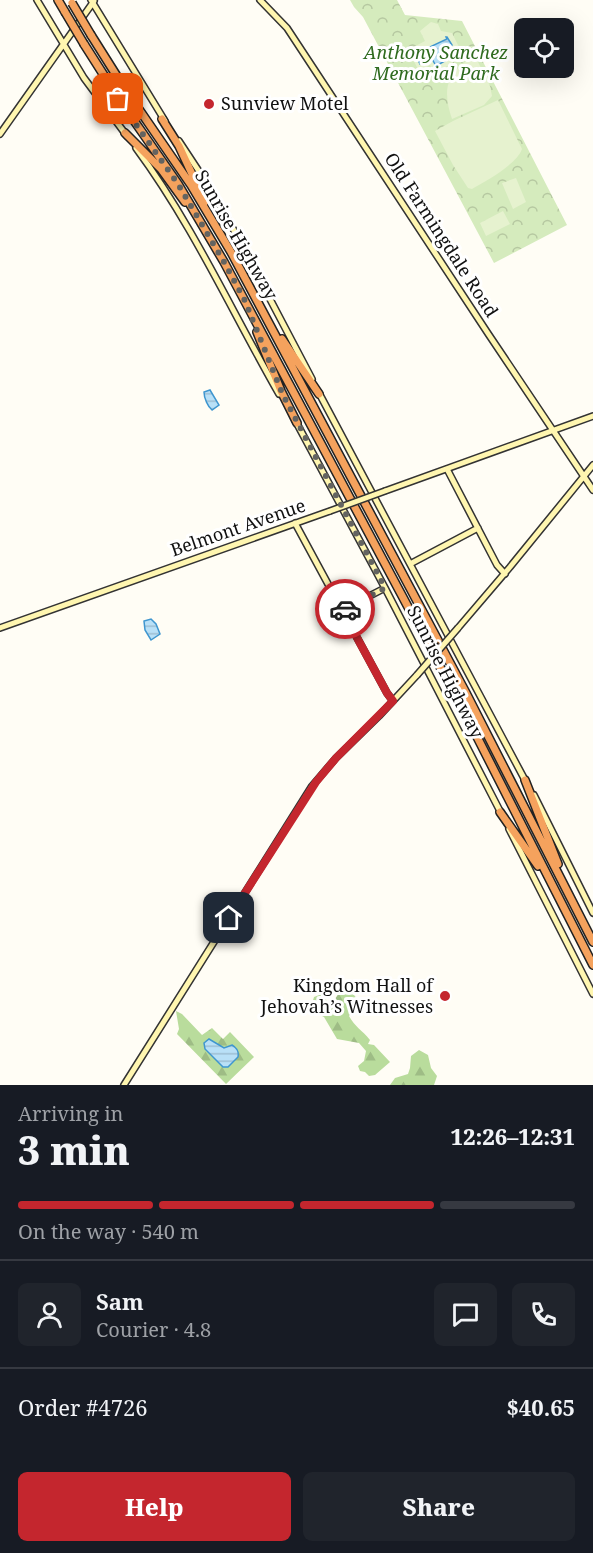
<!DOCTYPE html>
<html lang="en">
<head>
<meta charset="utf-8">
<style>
  body { margin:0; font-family:"Noto Serif",serif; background:#20242c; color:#f1f3f6; height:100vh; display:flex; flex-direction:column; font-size:22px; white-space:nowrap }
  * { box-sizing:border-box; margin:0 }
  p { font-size:20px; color:#9ea1a6 }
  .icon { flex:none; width:33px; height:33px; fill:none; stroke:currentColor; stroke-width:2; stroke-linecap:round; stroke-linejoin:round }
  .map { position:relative; height:1085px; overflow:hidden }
  .side { display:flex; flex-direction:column; background:#171b24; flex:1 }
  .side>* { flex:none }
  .controls { position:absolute; left:514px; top:18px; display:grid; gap:12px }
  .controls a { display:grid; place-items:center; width:60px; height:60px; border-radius:9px; background:#171b24; box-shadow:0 6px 24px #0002; font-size:30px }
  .pin { position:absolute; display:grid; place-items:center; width:51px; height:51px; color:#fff; margin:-26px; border-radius:12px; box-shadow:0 3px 9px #0006 }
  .courier { position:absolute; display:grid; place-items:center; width:60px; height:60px; margin:-30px; border:4px solid #c4262e; border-radius:50%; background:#fff; color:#222; box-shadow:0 2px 8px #0007 }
  .head em { font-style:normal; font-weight:800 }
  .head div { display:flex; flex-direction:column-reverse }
  .head { display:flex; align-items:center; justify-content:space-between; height:102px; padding:0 18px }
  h1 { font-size:39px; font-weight:800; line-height:45px }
  .bar { display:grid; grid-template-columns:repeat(4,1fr); gap:9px 6px; align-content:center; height:72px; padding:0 18px }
  .bar i { height:8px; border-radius:4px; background:#363941 }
  .bar .on { background:#c4262e }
  .bar p { grid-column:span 4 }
  .line { display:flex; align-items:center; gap:15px; padding:0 18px; border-top:2px solid #363941 }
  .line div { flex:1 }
  .round { display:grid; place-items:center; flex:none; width:63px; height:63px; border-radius:9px; background:#20242c }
  .cta { display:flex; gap:12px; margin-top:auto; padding:12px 18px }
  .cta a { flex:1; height:69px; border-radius:9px; background:#c4262e; color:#fff; font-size:24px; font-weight:800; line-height:69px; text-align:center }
  .cta a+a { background:#20242c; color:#f1f3f6 }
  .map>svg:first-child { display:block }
  .forest { fill:url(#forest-firs); fill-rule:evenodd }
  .park { fill:url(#park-crowns) }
  .pitch { fill:#e6f2cf }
  .water { fill:url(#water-rules); stroke:#3f96cf; stroke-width:1.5 }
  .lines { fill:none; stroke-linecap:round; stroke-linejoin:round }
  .secondary-casing { stroke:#333; stroke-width:8 }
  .highway-casing { stroke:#222; stroke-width:10 }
  .secondary { stroke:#fff6b0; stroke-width:5 }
  .highway { stroke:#f5a25d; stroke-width:7 }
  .secondary-bridge-casing { stroke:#333; stroke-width:8; stroke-linecap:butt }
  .highway-bridge-casing { stroke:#222; stroke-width:10; stroke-linecap:butt }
  .secondary-bridge { stroke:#fff6b0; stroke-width:5 }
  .highway-bridge { stroke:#f5a25d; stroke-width:7 }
  .done { stroke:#646461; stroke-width:6; stroke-dasharray:0 10.8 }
  .route { stroke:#c4262e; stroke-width:8 }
  .poi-dot { fill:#c4262e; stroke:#fff; stroke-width:2 }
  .labels { text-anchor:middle; stroke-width:6; stroke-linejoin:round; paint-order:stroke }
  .park-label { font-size:18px; font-style:italic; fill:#2f6b1f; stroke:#fff }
  .poi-label { font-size:18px; fill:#111; stroke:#fff; text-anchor:start }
  .street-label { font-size:18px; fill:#111; stroke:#fff }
</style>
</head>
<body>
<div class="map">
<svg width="593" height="1085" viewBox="0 0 593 1085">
  <defs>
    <pattern id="forest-firs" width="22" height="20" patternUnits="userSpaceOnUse" patternTransform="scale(1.5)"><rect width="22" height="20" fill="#b9dc9c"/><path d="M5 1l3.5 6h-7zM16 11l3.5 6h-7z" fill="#9ebc85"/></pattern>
    <pattern id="park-crowns" width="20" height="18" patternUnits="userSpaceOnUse" patternTransform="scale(1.5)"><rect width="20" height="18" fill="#d5ebbd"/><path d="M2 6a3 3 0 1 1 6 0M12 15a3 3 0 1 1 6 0" fill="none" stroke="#b6c8a1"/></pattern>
    <pattern id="water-rules" width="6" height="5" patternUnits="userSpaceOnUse" patternTransform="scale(1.5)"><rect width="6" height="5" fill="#b9e0f7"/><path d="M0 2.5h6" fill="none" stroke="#9ebfd3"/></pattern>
  </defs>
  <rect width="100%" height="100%" fill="#fffdf5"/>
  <!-- forest -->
  <path class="forest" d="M347 989C354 994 357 997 359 1005L352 1011 349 1016C355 1027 362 1030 370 1040L368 1044 374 1045 390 1062 375 1075 369 1076 365 1072 360 1071 358 1066 364 1061 366 1051 359 1043 337 1039 324 1017 310 1010 314 997 322 994 327 1001 333 1002 339 993Z
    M176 1011 182 1014 202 1035 212 1028 223 1039 230 1032 254 1057 226 1084 177 1034 179 1029ZM213 1041 224 1048 232 1045 238 1057 228 1066 223 1067 205 1049Z
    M419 1050 428 1055 431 1068 437 1076 434 1085H390L395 1078 408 1074 410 1068 411 1056Z"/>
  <!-- park -->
  <path class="park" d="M350 0H397L405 15 462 21 567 225 494 263 363 17 354 7Z"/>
  <!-- pitch -->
  <path class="pitch" d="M431 22 438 24 441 31 452 33 459 47 448 53 453 63 434 73 430 65 419 71 408 50 425 41 420 31Z
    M475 56 490 86 492 96 484 105 452 119C442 89 446 72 475 56Z
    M498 100 522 149C517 164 486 181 472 189L468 188 453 165 435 131 453 121Z
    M516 178 526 202 513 209 502 183Z
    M503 211 510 224 486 236 480 223Z"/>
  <!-- water -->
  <path class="water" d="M446 37H447L452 45 441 51 445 61 436 66 431 57 420 64 415 54 447 39Z
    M210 390 219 405 212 410C208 407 204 398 204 392Z
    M151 619 156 624 160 634 151 640 145 630 144 621Z
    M209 1039 224 1048 232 1045C237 1048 239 1051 238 1057L228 1067H223L205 1049 204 1043Z"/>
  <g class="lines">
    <!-- secondary casing -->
    <g class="secondary-casing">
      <path id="secondary" d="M37 0 84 78 127 136
        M91 0 165 121
        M260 0 287 28 489 335 593 490
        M0 134 94 1
        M179 141 206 182 230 223 312 379
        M136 148C193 225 232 312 279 394
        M319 393 526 782
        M295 420 385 588 501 813
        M447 469 497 565 505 574
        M385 491 593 416
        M295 523 387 693 393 701
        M410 564 478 528
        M342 610 385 588
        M0 628 330 511
        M458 628 510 567 593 465
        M534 795 593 913
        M509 829 593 994
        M124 1085 312 786 336 758 379 716 417 675"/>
    </g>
    <!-- highway casing -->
    <g class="highway-casing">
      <path id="highway" d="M58 0 65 12
        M91 35 125 89 191 185 231 252 466 693 593 942
        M84 44 119 99 178 184 224 262 471 725 593 965
        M162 119 179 146 205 202
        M125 133 161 169 185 202
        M257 332 281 391 297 423
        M282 339 319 394
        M525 780 558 864
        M500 812 538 866"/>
    </g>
    <!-- secondary -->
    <use href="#secondary" class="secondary"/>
    <!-- highway -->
    <use href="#highway" class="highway"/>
    <!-- secondary-bridge casing -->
    <g class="secondary-bridge-casing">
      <path id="secondary-bridge" d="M330 511 385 491
        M417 675 458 628"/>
    </g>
    <!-- highway-bridge casing -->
    <g class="highway-bridge-casing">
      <path id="highway-bridge" d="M72 3 91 35
        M65 12 84 44"/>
    </g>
    <!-- secondary-bridge -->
    <use href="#secondary-bridge" class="secondary-bridge"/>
    <!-- highway-bridge -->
    <use href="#highway-bridge" class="highway-bridge"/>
  </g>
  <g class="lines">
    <!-- done -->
    <path class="done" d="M118 99 178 184 224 262 245 301 283 395 385 588 345 609"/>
    <!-- route -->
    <path class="route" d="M229 918 316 782 336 758 393 701 387 693 342 610 345 609"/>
  </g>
  <!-- markers -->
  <g class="poi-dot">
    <circle cx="209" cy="104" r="6"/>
    <circle cx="445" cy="996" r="6"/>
  </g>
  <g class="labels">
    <!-- park labels -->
    <g class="park-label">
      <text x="436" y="59">Anthony Sanchez<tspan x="436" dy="21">Memorial Park</tspan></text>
    </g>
    <!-- poi labels -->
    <g class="poi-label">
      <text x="221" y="110">Sunview Motel</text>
      <text x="433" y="992" text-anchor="end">Kingdom Hall of<tspan x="433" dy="21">Jehovah’s Witnesses</tspan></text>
    </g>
    <!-- street labels -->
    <g class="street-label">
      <text transform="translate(236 235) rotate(60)" y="6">Sunrise Highway</text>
      <text transform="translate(441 235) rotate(57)" y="6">Old Farmingdale Road</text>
      <text transform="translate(238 528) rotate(-19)" y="6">Belmont Avenue</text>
      <text transform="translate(445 672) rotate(63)" y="6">Sunrise Highway</text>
    </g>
  </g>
</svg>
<div class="controls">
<a><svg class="icon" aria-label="locate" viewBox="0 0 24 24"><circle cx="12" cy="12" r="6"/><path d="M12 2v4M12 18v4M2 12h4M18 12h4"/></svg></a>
</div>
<div class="pin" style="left:118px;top:99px;background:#ea580c"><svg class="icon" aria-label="bag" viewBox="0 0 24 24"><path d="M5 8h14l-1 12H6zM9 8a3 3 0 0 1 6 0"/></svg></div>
<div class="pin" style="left:229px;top:918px;background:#1f2937"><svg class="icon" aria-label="home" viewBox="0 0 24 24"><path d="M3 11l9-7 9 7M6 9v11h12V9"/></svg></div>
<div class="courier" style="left:345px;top:609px"><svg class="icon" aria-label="car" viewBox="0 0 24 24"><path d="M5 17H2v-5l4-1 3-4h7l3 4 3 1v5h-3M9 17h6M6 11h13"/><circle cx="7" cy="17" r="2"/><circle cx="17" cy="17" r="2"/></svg></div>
</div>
<section class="side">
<div class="head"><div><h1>3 min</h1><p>Arriving in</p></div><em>12:26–12:31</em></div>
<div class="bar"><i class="on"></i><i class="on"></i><i class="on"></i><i></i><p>On the way · 540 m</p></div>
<div class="line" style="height:108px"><a class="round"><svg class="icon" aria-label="person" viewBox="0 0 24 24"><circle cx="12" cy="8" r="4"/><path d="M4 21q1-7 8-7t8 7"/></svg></a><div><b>Sam</b><p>Courier · 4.8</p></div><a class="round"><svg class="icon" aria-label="chat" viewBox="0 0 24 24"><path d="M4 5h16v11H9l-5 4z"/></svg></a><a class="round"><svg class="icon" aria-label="phone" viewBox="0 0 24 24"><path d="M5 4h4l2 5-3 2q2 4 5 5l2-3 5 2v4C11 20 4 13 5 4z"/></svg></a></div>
<div class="line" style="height:78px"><div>Order #4726</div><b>$40.65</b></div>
<div class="cta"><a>Help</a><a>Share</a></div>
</section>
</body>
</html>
